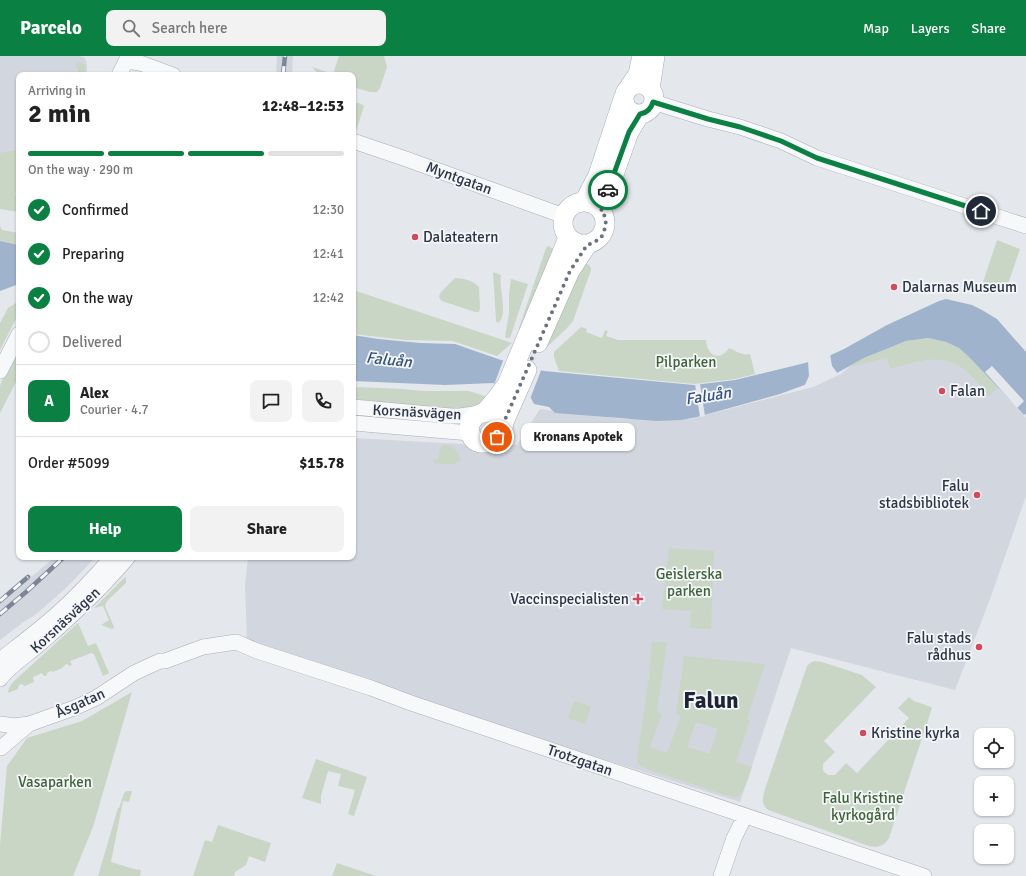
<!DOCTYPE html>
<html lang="en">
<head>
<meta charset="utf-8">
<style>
  body { margin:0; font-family:Signika,sans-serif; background:#f2f2f2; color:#222; height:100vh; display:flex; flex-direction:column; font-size:15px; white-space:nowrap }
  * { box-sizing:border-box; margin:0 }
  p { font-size:13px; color:#767676 }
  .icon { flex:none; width:22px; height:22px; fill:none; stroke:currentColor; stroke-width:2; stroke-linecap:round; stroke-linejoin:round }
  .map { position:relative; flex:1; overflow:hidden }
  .details { position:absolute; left:16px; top:16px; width:340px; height:488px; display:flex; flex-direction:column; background:#fff; border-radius:8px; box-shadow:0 1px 3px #0004 }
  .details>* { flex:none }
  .fabs { position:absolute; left:974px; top:672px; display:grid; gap:8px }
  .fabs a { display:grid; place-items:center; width:40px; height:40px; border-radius:8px; background:#fff; box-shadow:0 1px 3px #0004; font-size:20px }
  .pin { position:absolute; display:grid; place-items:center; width:34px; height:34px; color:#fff; margin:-17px; border:2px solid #fff; border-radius:50%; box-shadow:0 1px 4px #0007 }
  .courier { position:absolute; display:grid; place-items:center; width:40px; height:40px; margin:-20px; border:3px solid #0b8043; border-radius:50%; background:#fff; color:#222; box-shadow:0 1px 5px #0007 }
  .bubble { position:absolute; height:28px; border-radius:8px; background:#fff; box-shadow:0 1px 3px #0004; font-size:13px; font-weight:800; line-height:28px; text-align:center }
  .head em { font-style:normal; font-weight:800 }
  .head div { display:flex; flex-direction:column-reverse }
  .head { display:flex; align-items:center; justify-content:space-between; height:68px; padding:0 12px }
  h1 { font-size:26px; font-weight:800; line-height:30px }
  .bar { display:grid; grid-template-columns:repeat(4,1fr); gap:6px 4px; align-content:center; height:48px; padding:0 12px }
  .bar i { height:5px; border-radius:3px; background:#e0e0e0 }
  .bar .selected { background:#0b8043 }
  .bar p { grid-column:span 4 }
  .line { display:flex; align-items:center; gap:10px; padding:0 12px; border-top:1px solid #e0e0e0 }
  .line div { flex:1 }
  .round { display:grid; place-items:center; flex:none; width:42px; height:42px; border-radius:8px; background:#f2f2f2 }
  ol { padding:0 12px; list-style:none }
  li { display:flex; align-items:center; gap:12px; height:44px }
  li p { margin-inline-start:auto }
  li .icon { padding:4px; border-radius:50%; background:#0b8043; color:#fff; stroke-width:4 }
  li:last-child { color:#767676 }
  li i { width:22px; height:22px; border:2px solid #e0e0e0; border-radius:50% }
  .cta { display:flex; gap:8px; margin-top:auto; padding:8px 12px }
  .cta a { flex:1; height:46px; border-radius:8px; background:#0b8043; color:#fff; font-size:16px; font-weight:800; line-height:46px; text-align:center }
  .cta a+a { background:#f2f2f2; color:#222 }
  header { display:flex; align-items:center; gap:24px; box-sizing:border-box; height:56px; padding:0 20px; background:#0b8043; color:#fff }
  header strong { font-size:19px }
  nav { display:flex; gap:22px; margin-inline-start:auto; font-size:14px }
  .search { width:280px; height:36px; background:#f2f2f2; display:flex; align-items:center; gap:10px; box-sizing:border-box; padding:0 14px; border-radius:8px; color:#767676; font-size:15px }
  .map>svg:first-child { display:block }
  .built { fill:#d2d6de }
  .green { fill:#c9d6c5; fill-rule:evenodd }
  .water { fill:#9fb4cc }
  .pier { fill:#e4e7ec }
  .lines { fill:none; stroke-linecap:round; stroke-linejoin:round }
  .minor-casing { stroke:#a9aeb7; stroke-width:16 }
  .major-casing { stroke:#a3abb8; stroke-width:20 }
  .minor { stroke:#f7f8fa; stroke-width:15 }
  .major { stroke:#fff; stroke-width:19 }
  .rail-casing { stroke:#7d8696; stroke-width:4.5 }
  .rail { stroke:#f4f6f9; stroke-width:3; stroke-dasharray:9; stroke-linecap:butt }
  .done { stroke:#6c737f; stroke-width:4; stroke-dasharray:0 7.2 }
  .route { stroke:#0b8043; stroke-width:5 }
  .poi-dot { fill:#d1495b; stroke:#f4f6f9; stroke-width:1.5 }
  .labels { text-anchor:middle; stroke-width:3.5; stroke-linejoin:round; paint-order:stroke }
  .street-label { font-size:15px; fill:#2b3445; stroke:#f4f6f9 }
  .poi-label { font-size:15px; fill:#2b3445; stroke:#f4f6f9; text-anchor:start }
  .park-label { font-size:15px; fill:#3f6138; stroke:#f4f6f9 }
  .water-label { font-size:16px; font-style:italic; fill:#34527a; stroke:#f4f6f9 }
  .town-label { font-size:23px; font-weight:bold; fill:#1d2536; stroke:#f4f6f9 }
</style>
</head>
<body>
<header>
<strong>Parcelo</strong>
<div class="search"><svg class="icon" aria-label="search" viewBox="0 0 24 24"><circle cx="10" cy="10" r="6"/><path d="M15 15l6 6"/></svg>Search here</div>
<nav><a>Map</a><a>Layers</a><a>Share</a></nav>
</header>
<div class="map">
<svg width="1026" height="820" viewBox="0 0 1026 820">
  <rect width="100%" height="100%" fill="#e4e7ec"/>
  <!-- built -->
  <path class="built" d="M0 0H80L85 2 87 9V15L86 19H19V135L0 118Z
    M277 0H293L292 19H276Z
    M864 302H970L1026 362V440L990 543 955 634 791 592 740 746 516 676 247 584 245 529 248 501H353V382L461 388 517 389 540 353 620 363H690L813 331 841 318 849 311Z
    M55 501H96L65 533 35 559 22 567 0 584V545L12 537Z"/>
  <!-- green -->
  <path class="green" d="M339 0H384L387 11 380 32 377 36H370L353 31V19H319L312 11 333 18Z
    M80 6 85 9 86 19H78V15L76 8Z
    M353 46 359 47 364 50 356 75 353 74Z
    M18 94 19 135 15 138 19 144V156L0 153V97Z
    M0 170 2 174 19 177V189L0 185Z
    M997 184 1020 193 1006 234 983 226Z
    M548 190 554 193 521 275 519 272 546 192Z
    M583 207C587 208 591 209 591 214L573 265 568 271 544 294Z
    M493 216 501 219C498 231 509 259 498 267L496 265Z
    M455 222C463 222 474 225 479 231L480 252 479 256H475L442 245 440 243 439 240 441 236Z
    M511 223 528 228 510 282H506L505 281 509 257V238Z
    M353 234 512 287 497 300 453 285 405 284 353 278Z
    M19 245V257L0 294V267L8 252Z
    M581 271 587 273 586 276 602 282 605 274 608 275 606 280 618 284H706C707 300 720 306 729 292 736 295 743 300 750 298L755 318 735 323 694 328 559 315 554 301V296Z
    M928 282 946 286 959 292 970 302 998 332 989 340C982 332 975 322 966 315 942 295 917 306 890 313L887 302 849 311 864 302 906 285Z
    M19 289V320L0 357V330L4 319Z
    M353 331 403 333 423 335H468L479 338 491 343C477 349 469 352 454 353L353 343Z
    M443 389C454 388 457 395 461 403 456 411 442 408 433 407L434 403 438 404 440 393Z
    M669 492 714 495 711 573 690 572 691 555 662 553Z
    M126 521V527L107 545 105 550 114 571V572L112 573 101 569 109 564 103 550 94 552 123 523Z
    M78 567 88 590 96 587 109 617 103 620 94 598 91 597 70 605 72 609 70 610 67 608 65 609 62 612 53 616 52 615 48 616 46 620H44L42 617 33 621 34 626 25 630 22 628 19 629 18 633 8 637 9 632 13 626Z
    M652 586H667L657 656 662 658 650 691 667 697 681 660 676 658 684 600 765 608 747 663 750 664 736 706 752 711C749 719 744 741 735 741 732 741 728 739 725 739L650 714 638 708 637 704 649 619ZM696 666 718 673 709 698 687 691Z
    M814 605 822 606 862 619 876 631 824 685 835 696 823 708V715L828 719H835L846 707 857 717 909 662 898 652 909 641 914 645 931 651 932 652 889 782C884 790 878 792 869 790L768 754C759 747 764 737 767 727L807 610 810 607Z
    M132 636 93 771 73 820H0V789L7 710 27 682 82 665Z
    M574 645 591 650 585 668 568 662Z
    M316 703 367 721 354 760 348 758 355 734 338 730 341 718 328 715 321 740V748L302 742Z
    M127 735H132L129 746 123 745 111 806 134 813 141 814 140 820H98L118 752H119L124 737Z
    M218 769 271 787 265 806 249 800 246 809 235 816 234 820H193L205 784 212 786Z
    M337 807 376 820H332Z"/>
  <!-- water -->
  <path class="water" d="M0 185 19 189V228L0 235Z
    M946 243 972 249 982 254 997 263 1026 296V358L1024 359 970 302 959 292 946 286 928 282 906 285 864 302 837 317 780 338 697 361 681 364 657 365 555 357 549 351 534 348 531 342 493 327 445 329 353 325V279L378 283 420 287 455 288 501 304 544 315 694 329 735 324 805 307 831 299 844 293 887 269 939 245Z"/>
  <!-- pier -->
  <path class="pier" d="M830 298 832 310 838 318 804 331 809 320 808 305Z
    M504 302 542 312 530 343 494 329Z
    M992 310 1024 345 1017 352 985 316Z
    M695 328H700L705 360 700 361Z"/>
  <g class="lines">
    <!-- minor casing -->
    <g class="minor-casing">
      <path id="minor" d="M126 5 140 7 173 19
        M119 19 126 5
        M653 46 666 50 708 63 740 71 781 85 817 102 995 160 1026 170
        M353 85 406 103 564 160
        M0 315 19 278
        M353 351 451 360H460L481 357
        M353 367 470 377
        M0 604C19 589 39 574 57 558 77 540 95 521 112 501
        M0 623C10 609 30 597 43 585 73 559 102 532 128 501
        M1 668 14 670 29 668 74 652 96 642 134 617 160 605H165L203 591 236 586 257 595 371 632 411 647 924 820
        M1 692 29 668
        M721 820 734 782 745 760"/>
    </g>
    <!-- major casing -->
    <g class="major-casing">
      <path id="major" d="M624 43a15 15 0 1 1 30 0a15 15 0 1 1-30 0Z
        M628 33 638 18 642 0
        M650 33 655 0
        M563 167a21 21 0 1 1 42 0a21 21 0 1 1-42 0Z
        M584 146 598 119 623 43
        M601 155 629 76 640 58
        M538 287 570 215 587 189
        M491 356C518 359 497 394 477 386 474 385 472 382 471 379 466 370 473 360 482 357 485 356 488 356 491 356Z
        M484 357 497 342 507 328 568 182
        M504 366 527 314"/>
    </g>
    <!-- minor -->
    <use href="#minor" class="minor"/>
    <!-- major -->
    <use href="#major" class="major"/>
    <!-- rail casing -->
    <g class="rail-casing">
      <path id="rail" d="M283 19 285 0
        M0 545 28 521
        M0 558 26 536 64 501"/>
    </g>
    <!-- rail -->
    <use href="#rail" class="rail"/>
  </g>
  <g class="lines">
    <!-- done -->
    <path class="done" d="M497 381 502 375 504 366 570 215 587 189 595 186 602 180 605 172 606 168 604 158 601 155 608 134"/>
    <!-- route -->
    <path class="route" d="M608 134 629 76 640 58C647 57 651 53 653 46L666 50 708 63 740 71 781 85 817 102 981 155"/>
  </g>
  <!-- markers -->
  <g class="poi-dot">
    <circle cx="415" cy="181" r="4"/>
    <circle cx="894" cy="231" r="4"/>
    <circle cx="942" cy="335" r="4"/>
    <circle cx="977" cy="439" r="4"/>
    <path d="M636 537h4v4h4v4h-4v4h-4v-4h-4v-4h4z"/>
    <circle cx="979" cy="591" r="4"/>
    <circle cx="863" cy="677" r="4"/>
  </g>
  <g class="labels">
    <!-- street labels -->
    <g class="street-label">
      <text transform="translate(459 122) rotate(20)" y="5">Myntgatan</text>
      <text transform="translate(417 356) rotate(3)" y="5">Korsnäsvägen</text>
      <text transform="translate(65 564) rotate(-43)" y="5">Korsnäsvägen</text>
      <text transform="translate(80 647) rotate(-24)" y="5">Åsgatan</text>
      <text transform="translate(580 704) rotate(19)" y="5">Trotzgatan</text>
    </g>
    <!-- poi labels -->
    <g class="poi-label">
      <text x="423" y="186">Dalateatern</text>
      <text x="902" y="236">Dalarnas Museum</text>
      <text x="950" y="340">Falan</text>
      <text x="969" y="435" text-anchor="end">Falu<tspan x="969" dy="17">stadsbibliotek</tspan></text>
      <text x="629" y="548" text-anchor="end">Vaccinspecialisten</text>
      <text x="971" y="587" text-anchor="end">Falu stads<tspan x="971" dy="17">rådhus</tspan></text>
      <text x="871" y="682">Kristine kyrka</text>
    </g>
    <!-- park labels -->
    <g class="park-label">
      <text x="686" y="311">Pilparken</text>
      <text x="689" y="523">Geislerska<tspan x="689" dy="17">parken</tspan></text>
      <text x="55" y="731">Vasaparken</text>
      <text x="863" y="747">Falu Kristine<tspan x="863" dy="17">kyrkogård</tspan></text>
    </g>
    <!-- water labels -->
    <g class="water-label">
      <text transform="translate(389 303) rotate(6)" y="6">Faluån</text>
      <text transform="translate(708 339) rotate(-9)" y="6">Faluån</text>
    </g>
    <!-- town labels -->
    <g class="town-label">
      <text x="711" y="652">Falun</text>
    </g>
  </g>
</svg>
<div class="fabs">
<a><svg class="icon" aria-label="locate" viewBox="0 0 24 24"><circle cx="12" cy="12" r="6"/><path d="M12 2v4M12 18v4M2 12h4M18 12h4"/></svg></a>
<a>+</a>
<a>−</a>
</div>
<div class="pin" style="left:497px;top:381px;background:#ea580c"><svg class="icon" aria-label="bag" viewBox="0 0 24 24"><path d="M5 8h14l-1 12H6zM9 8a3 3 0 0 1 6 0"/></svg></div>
<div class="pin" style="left:981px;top:155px;background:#1f2937"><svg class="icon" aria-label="home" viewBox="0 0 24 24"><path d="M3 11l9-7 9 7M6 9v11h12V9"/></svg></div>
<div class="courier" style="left:608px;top:134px"><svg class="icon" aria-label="car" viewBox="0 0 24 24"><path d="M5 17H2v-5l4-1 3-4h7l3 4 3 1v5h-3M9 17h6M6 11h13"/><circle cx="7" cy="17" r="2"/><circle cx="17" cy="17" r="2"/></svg></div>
<div class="bubble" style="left:521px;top:367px;width:114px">Kronans Apotek</div>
<section class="details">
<div class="head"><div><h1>2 min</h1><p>Arriving in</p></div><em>12:48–12:53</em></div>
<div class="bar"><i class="selected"></i><i class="selected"></i><i class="selected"></i><i></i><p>On the way · 290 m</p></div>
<ol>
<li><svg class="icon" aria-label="check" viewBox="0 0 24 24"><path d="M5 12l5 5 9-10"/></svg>Confirmed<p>12:30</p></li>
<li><svg class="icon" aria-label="check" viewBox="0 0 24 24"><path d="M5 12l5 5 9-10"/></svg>Preparing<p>12:41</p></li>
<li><svg class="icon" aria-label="check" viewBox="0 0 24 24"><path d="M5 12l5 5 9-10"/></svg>On the way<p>12:42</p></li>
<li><i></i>Delivered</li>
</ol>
<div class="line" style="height:72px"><b class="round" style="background:#0b8043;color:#fff">A</b><div><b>Alex</b><p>Courier · 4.7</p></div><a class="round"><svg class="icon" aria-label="chat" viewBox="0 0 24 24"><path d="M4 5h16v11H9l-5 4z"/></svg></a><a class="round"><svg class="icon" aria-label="phone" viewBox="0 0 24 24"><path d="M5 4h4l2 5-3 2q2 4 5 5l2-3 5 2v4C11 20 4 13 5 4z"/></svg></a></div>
<div class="line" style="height:52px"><div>Order #5099</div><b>$15.78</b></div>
<div class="cta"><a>Help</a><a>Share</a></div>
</section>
</div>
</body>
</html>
